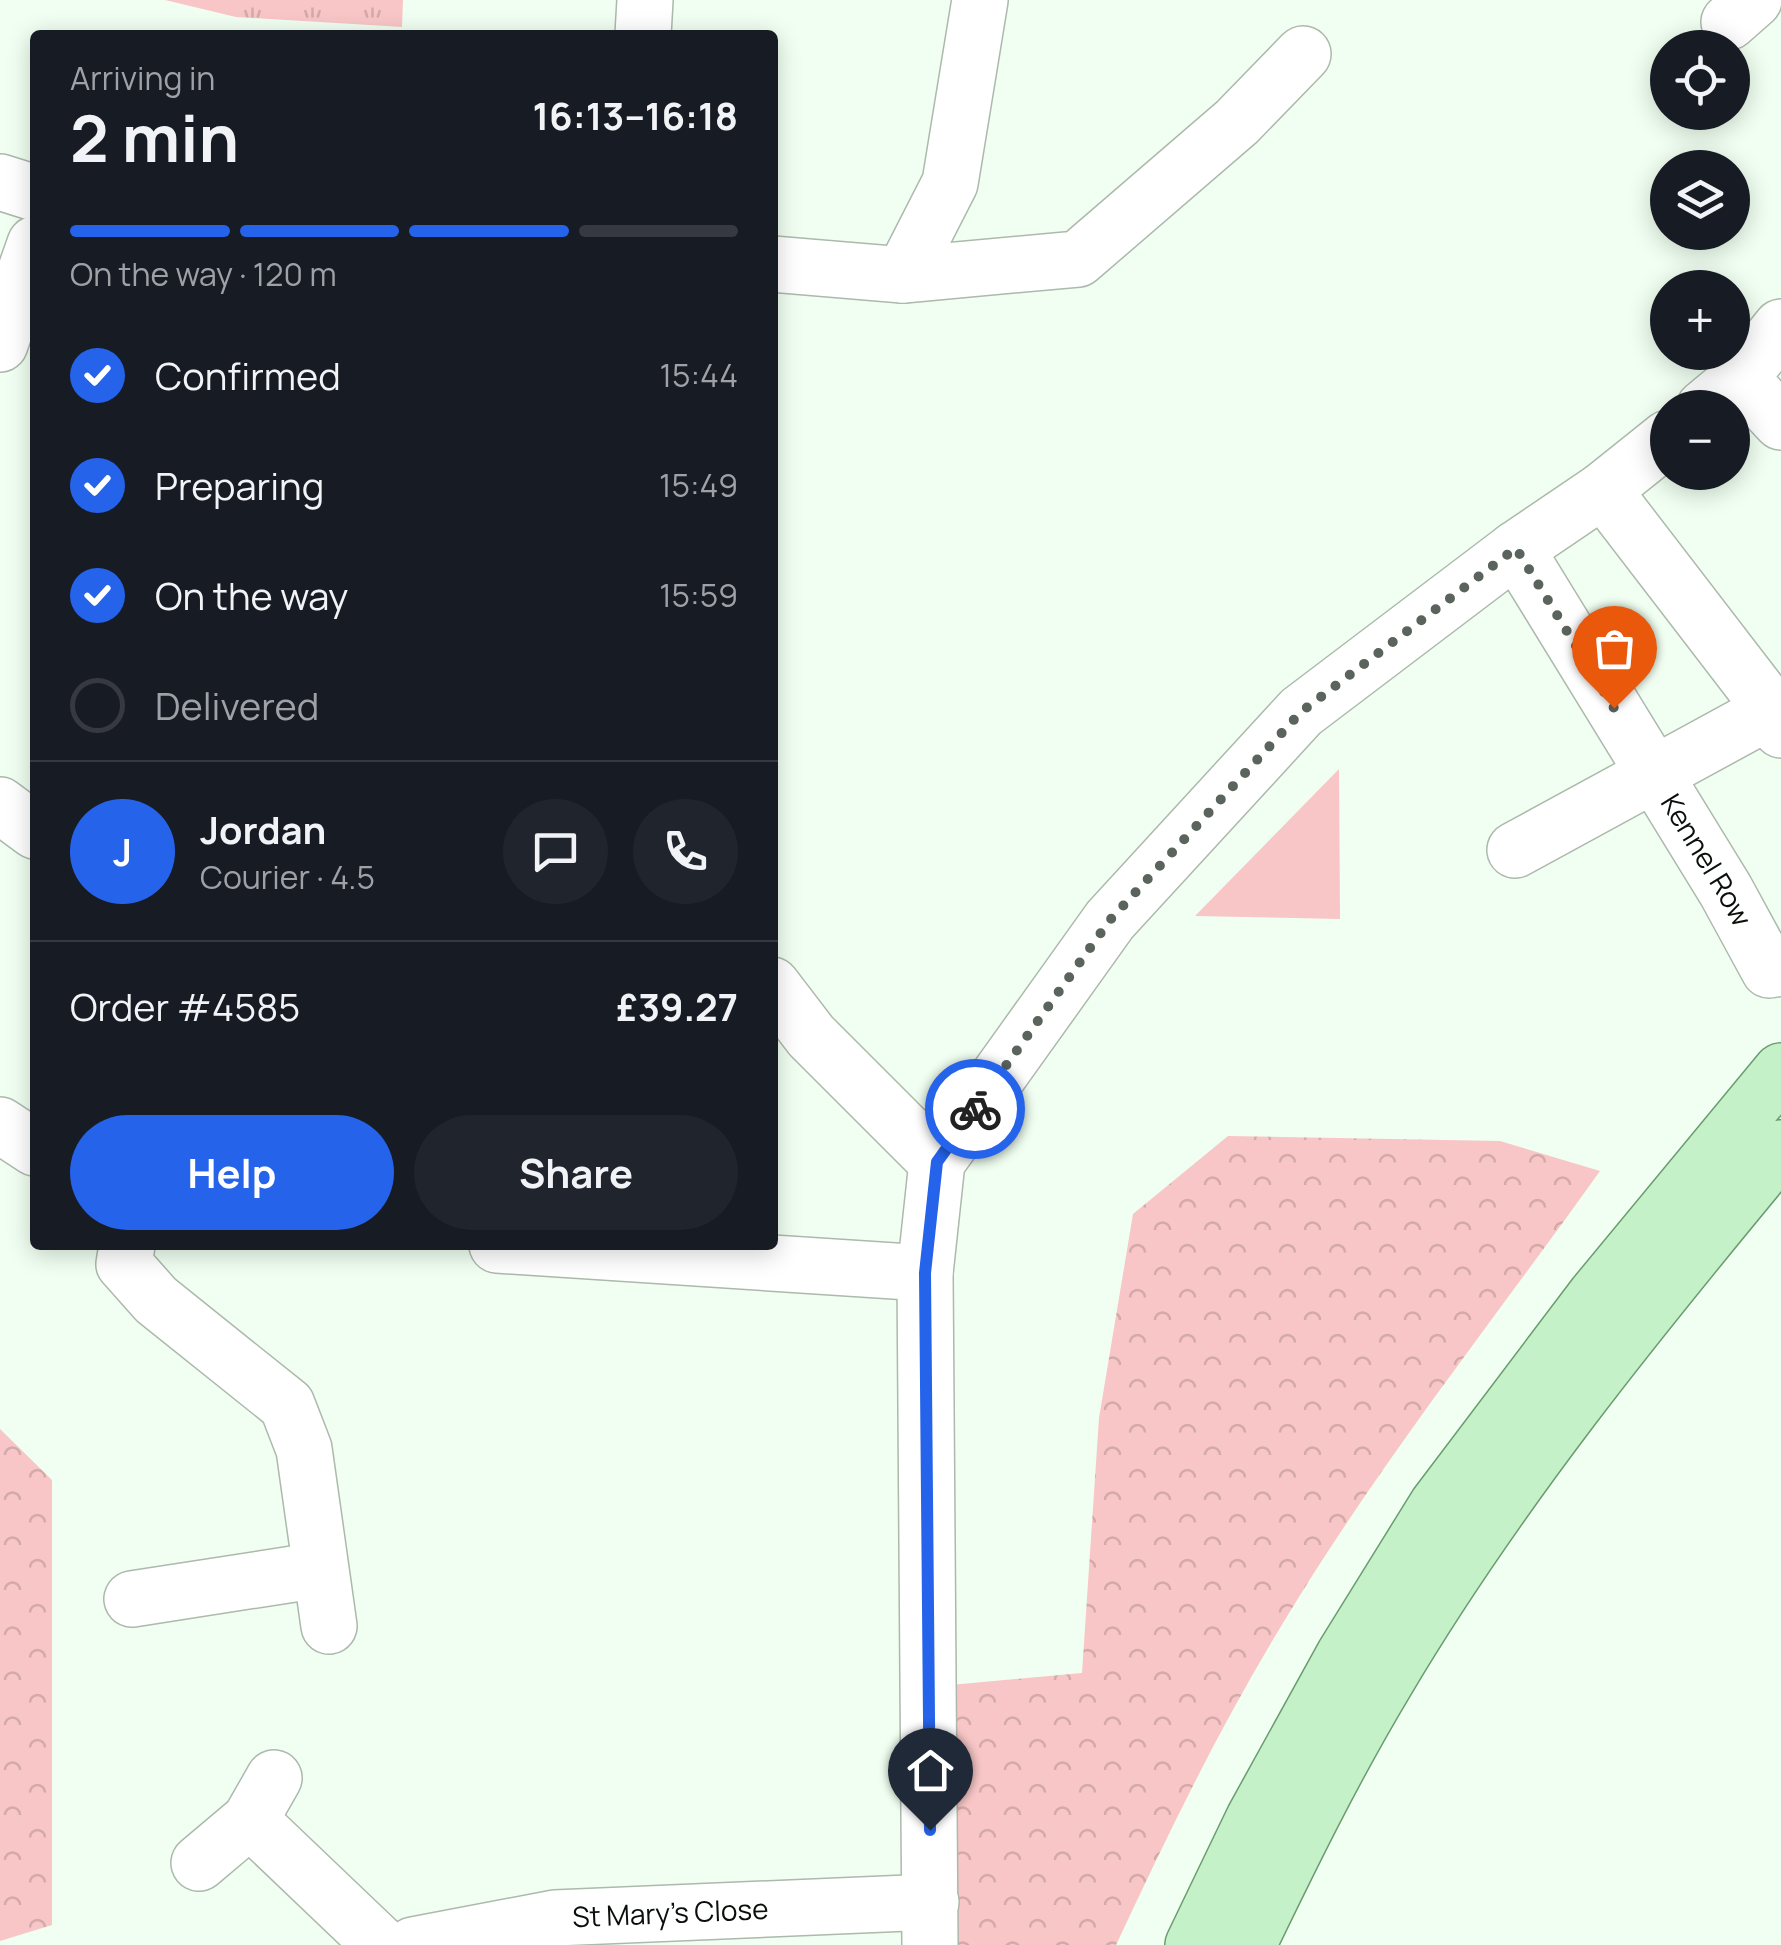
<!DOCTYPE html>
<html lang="en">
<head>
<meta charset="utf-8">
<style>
  body { margin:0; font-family:Manrope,sans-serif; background:#20242c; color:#f1f3f6; height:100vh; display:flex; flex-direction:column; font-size:38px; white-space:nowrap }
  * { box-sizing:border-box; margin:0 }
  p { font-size:32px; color:#9ea1a6 }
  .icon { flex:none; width:55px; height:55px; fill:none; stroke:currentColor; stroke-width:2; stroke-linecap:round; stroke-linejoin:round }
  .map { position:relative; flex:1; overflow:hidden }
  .panel { position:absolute; left:30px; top:30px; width:748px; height:1220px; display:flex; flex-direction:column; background:#171b24; border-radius:10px; box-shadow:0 5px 25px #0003 }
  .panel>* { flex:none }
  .fabs { position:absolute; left:1650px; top:30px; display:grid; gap:20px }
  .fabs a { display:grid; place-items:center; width:100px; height:100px; border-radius:50%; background:#171b24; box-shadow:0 5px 25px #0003; font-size:50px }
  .pin { position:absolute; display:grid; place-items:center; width:85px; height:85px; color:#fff; margin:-102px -42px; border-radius:50% 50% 50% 0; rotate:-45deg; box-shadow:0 0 10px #0007 }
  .pin .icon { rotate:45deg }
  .courier { position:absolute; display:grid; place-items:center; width:100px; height:100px; margin:-50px; border:8px solid #2563eb; border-radius:50%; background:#fff; color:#222; box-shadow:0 2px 12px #0007 }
  .head em { font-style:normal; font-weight:700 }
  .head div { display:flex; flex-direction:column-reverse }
  .head { display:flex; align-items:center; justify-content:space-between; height:170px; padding:0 40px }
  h1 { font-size:65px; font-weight:700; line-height:75px }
  .bar { display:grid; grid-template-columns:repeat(4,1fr); gap:15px 10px; align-content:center; height:120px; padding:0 40px }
  .bar i { height:12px; border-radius:8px; background:#363941 }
  .bar .on { background:#2563eb }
  .bar p { grid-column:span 4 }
  .line { display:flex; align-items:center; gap:25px; padding:0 40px; border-top:2px solid #363941 }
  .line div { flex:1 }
  .round { display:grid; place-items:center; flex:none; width:105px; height:105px; border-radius:52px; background:#20242c }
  ol { padding:0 40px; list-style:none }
  li { display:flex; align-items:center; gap:30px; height:110px }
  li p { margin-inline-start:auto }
  li .icon { padding:10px; border-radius:50%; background:#2563eb; color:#fff; stroke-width:4 }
  li:last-child { color:#9ea1a6 }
  li i { width:55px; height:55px; border:5px solid #363941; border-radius:50% }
  .cta { display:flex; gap:20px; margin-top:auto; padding:20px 40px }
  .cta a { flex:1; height:115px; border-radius:60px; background:#2563eb; color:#fff; font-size:40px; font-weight:700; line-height:115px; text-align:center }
  .cta a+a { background:#20242c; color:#f1f3f6 }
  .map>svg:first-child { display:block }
  .grass { fill:#f8c6c6 }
  .forest { fill:url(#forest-crowns) }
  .park { fill:url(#park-tufts) }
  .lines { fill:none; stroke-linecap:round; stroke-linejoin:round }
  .minor-casing { stroke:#acb9ac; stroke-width:58 }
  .major-casing { stroke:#6b9c6f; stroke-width:58 }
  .minor { stroke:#fff; stroke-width:55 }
  .major { stroke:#c5f1c9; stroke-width:55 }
  .done { stroke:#5a635c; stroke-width:10; stroke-dasharray:0 18 }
  .route { stroke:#2563eb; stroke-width:12 }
  .labels { text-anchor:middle; stroke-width:8; stroke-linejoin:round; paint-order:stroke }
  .street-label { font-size:28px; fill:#0a0f0b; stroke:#fff }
</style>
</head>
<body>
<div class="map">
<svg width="1781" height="1945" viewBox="0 0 1781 1945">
  <defs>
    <pattern id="forest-crowns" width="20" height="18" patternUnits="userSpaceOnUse" patternTransform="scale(2.5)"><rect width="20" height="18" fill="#f8c6c6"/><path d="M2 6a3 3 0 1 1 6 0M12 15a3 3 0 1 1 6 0" fill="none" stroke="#d3a9a9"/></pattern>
    <pattern id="park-tufts" width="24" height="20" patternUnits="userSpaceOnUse" patternTransform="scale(2.5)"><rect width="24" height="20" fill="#f8c6c6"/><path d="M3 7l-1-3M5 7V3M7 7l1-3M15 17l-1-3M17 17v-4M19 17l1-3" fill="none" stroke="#d3a9a9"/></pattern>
  </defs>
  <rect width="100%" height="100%" fill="#f0fff1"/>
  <!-- grass -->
  <path class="grass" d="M1339 769 1340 919 1195 916Z"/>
  <!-- forest -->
  <path class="forest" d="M1228 1136 1500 1141 1600 1171C1493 1321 1378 1465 1283 1623 1220 1726 1167 1836 1116 1945H930L929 1687 1082 1673 1099 1418 1133 1214Z
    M0 1429 52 1480V1925L0 1941Z"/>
  <!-- park -->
  <path class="park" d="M165 0H403L402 27 236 17Z"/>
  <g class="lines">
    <!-- minor casing -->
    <g class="minor-casing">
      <g id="minor">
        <path d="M1729 22 1754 0"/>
        <path d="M643 35 645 0"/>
        <path d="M0 182 35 193"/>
        <path d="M772 264 903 275 950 183 980 0"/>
        <path d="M903 275 1078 259 1237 122 1303 54"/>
        <path d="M0 344 35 244"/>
        <path d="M1740 378 1781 422"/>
        <path d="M1704 408 1740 378 1781 327"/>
        <path d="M1603 490 1772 710 1781 730"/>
        <path id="s1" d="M1516 549 1726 891 1769 970 1781 968"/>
        <path d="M0 805 35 831"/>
        <path d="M1515 850 1772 710"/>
        <path d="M772 985 811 1036 937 1162"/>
        <path d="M0 1125 35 1148"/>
        <path d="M127 1245 124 1264 156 1300 287 1405 304 1449 329 1626"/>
        <path d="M497 1245 925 1273"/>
        <path d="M132 1599 319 1570"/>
        <path d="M250 1820 381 1945"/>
        <path d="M199 1863 250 1820 274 1778"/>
        <path id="s2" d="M413 1945 555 1918 931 1902"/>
        <path d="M930 1945 925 1273 937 1162 1110 920 1301 712 1516 549 1603 490 1668 438"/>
      </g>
    </g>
    <!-- major casing -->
    <g class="major-casing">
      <path id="major" d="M1193 1945 1254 1818 1344 1655 1437 1505 1595 1296 1781 1071
        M1248 1945C1291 1856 1334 1768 1385 1683 1498 1492 1639 1319 1781 1148"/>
    </g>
    <!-- minor -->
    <use href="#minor" class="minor"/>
    <!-- major -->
    <use href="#major" class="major"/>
  </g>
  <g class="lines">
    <!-- done -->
    <path class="done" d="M975 1109 1110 920 1301 712 1516 548 1614 708"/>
    <!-- route -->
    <path class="route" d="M930 1830 925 1273 937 1162 975 1109"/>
  </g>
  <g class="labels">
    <!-- street labels -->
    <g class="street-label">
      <text dy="10" stroke="none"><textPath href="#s1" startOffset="365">Kennel Row</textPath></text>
      <text dy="10" stroke="none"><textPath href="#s2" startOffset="260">St Mary's Close</textPath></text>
    </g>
  </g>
</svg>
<div class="fabs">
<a><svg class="icon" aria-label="locate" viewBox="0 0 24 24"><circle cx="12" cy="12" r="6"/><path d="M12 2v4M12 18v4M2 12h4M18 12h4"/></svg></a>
<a><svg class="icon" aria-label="layers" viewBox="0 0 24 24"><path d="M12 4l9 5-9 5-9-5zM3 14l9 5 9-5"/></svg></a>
<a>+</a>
<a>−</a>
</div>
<div class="pin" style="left:1614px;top:708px;background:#ea580c"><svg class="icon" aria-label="bag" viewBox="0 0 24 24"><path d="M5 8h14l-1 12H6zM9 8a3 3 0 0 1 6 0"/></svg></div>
<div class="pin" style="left:930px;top:1830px;background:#1f2937"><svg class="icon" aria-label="home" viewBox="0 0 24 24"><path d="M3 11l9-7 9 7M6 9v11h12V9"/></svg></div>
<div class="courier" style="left:975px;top:1109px"><svg class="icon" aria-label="bike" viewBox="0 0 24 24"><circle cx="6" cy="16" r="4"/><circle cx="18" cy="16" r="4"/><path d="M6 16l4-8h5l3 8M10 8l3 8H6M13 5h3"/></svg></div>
<section class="panel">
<div class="head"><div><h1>2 min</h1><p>Arriving in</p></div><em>16:13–16:18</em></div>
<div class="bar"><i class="on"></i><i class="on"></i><i class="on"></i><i></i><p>On the way · 120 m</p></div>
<ol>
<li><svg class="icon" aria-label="check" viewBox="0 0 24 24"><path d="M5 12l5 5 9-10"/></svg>Confirmed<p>15:44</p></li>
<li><svg class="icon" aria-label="check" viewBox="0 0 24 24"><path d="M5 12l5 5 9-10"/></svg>Preparing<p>15:49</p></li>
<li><svg class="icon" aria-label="check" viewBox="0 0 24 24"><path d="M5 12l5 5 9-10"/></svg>On the way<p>15:59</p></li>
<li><i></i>Delivered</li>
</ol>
<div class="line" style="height:180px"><b class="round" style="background:#2563eb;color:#fff">J</b><div><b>Jordan</b><p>Courier · 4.5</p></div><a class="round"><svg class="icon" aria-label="chat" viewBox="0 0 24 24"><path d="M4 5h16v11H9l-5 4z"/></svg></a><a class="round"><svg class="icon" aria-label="phone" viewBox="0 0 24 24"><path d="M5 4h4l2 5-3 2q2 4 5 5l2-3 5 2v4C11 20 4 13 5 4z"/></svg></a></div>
<div class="line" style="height:130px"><div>Order #4585</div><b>£39.27</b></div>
<div class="cta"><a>Help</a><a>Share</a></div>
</section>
</div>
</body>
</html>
